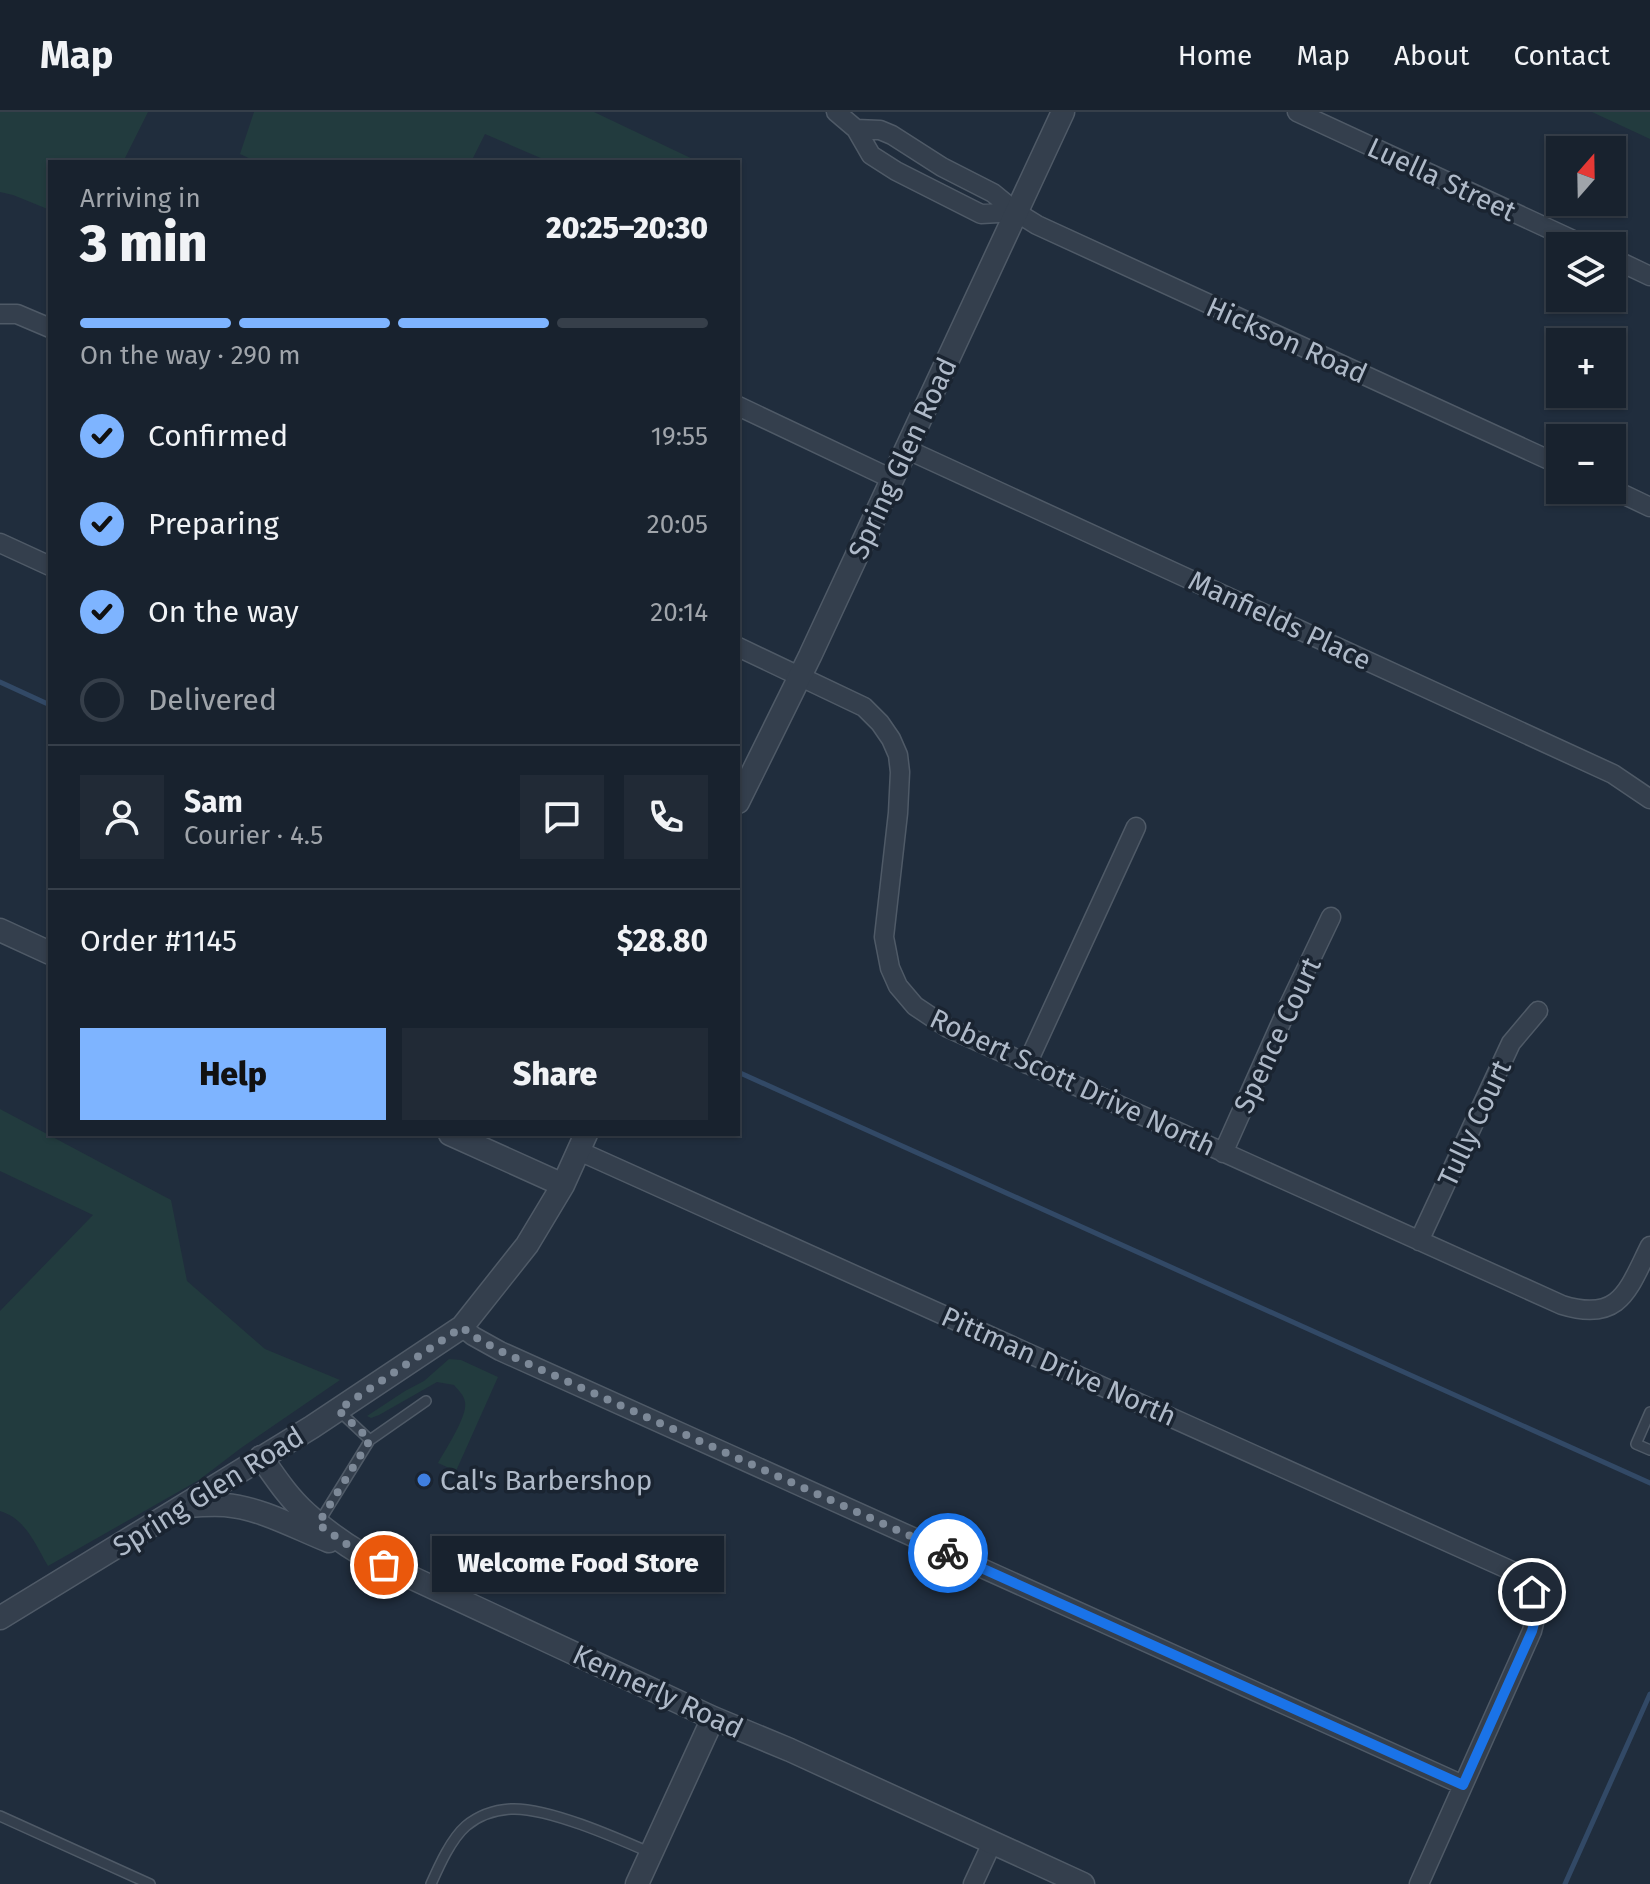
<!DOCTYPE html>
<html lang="en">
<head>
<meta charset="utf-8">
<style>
  body { margin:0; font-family:"Fira Sans",sans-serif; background:#212a36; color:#f1f3f6; height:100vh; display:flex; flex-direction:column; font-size:30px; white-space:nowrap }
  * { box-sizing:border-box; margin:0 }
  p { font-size:26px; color:#9fa4aa }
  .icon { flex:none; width:44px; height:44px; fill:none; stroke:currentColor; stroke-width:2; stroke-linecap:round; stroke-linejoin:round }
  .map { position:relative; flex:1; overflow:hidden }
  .side { position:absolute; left:48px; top:48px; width:692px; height:976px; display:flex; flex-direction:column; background:#18222e; border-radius:0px; box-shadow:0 2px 6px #0004,0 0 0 2px #363f4a }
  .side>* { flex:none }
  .needle { width:52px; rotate:20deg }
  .controls { position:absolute; left:1546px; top:24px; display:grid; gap:16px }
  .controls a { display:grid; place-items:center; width:80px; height:80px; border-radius:0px; background:#18222e; box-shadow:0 2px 6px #0004,0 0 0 2px #363f4a; font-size:40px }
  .pin { position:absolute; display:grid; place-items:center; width:68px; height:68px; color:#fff; margin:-34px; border:4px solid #fff; border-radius:50%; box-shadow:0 2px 8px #0007 }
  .courier { position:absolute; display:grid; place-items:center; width:80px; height:80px; margin:-40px; border:6px solid #1a73e8; border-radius:50%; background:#fff; color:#222; box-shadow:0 2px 10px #0007 }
  .bubble { position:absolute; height:56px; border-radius:0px; background:#18222e; box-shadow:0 2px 6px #0004,0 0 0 2px #363f4a; font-size:26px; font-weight:800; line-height:56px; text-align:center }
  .headline em { font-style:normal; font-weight:800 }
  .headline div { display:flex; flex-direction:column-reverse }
  .headline { display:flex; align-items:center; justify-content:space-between; height:136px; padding:0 32px }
  h1 { font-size:52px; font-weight:800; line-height:60px }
  .bar { display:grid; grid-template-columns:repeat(4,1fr); gap:12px 8px; align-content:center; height:96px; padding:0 32px }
  .bar i { height:10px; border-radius:6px; background:#363f4a }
  .bar .selected { background:#7eb4ff }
  .bar p { grid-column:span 4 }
  .line { display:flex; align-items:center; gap:20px; padding:0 32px; border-top:2px solid #363f4a }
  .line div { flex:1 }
  .round { display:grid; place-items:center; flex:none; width:84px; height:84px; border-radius:0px; background:#212a36 }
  ol { padding:0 32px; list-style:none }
  li { display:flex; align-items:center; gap:24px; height:88px }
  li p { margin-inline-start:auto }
  li .icon { padding:8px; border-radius:50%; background:#7eb4ff; color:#111; stroke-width:4 }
  li:last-child { color:#9fa4aa }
  li i { width:44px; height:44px; border:4px solid #363f4a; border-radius:50% }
  .action { display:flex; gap:16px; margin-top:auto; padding:16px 32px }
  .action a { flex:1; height:92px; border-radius:0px; background:#7eb4ff; color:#111; font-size:32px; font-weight:800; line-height:92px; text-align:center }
  .action a+a { background:#212a36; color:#f1f3f6 }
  header { display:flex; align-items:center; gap:48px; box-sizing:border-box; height:112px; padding:0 40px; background:#18222e; border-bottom:2px solid #363f4a }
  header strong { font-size:38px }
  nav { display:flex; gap:44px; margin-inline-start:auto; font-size:28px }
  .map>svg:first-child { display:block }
  .green { fill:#223b3e }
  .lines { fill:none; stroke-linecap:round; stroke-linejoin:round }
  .stream { stroke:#324966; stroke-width:5 }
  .service-casing { stroke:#4f5a67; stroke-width:12 }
  .minor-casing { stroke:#4f5a67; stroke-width:21 }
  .tertiary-casing { stroke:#4f5a67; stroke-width:25 }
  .service { stroke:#343f4d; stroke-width:9 }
  .minor { stroke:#343f4d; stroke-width:18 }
  .tertiary { stroke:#343f4d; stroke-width:22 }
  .done { stroke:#7d8998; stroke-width:8; stroke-dasharray:0 14.4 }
  .route { stroke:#1a73e8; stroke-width:10 }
  .shop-dot { fill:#3f7fe0; stroke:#1a2431; stroke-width:3 }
  .labels { text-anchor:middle; stroke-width:7; stroke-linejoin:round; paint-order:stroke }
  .street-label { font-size:28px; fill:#afbac9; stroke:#1a2431 }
  .poi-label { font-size:28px; fill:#afbac9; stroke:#1a2431; text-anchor:start }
</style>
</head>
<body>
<header>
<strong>Map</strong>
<nav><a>Home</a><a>Map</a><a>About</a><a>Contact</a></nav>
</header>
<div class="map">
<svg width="1650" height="1772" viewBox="0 0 1650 1772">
  <rect width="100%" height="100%" fill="#202d3d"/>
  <!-- green -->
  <path class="green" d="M0 0H148L123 50H50V98L13 83 0 80Z
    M254 0H594L699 50H550L485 22 471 50H257L240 42Z
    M1592 0H1650V27Z
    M0 997 171 1088 187 1169 265 1237 340 1268 241 1336 199 1368 48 1454C35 1432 26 1407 0 1399V1199L93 1103 0 1059Z
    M449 1247 461 1248 498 1265 456 1359 438 1351C445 1338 468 1304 465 1290 464 1283 458 1278 454 1273L437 1270 379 1303 371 1306 367 1304 405 1279 424 1269Z"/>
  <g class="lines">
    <!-- stream -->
    <path class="stream" d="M0 570 50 593
      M738 960 1650 1371
      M1565 1772 1650 1582"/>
    <!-- service casing -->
    <g class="service-casing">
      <path id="service" d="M1650 1300 1636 1332 1650 1338
        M370 1328 426 1289
        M318 1412 370 1328 339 1299
        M0 1704 150 1772
        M431 1772C439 1754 451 1727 466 1714 478 1704 495 1698 511 1697 547 1695 617 1726 651 1741"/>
    </g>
    <!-- minor casing -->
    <g class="minor-casing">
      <path id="minor" d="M836 0 856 17 871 43 896 59 981 102 1016 100
        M1297 0 1586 134
        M856 17 880 18 892 23 942 55 993 81 1016 100 1037 113 1560 353
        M1612 146 1650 164
        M0 202H17L50 216
        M738 294 892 367
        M906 337 1613 662 1650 687
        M1612 377 1650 395
        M0 431 50 454
        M738 535 864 595 880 611 891 627 898 643 900 660 898 701 884 825 890 856 898 874 915 894 948 916 1562 1193C1620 1211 1628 1178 1650 1134
        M1027 952 1136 715
        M579 1039 1512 1459C1534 1477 1540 1491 1532 1519L1419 1772
        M1223 1041 1289 893 1331 805
        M1419 1129 1511 931 1538 899
        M462 1215 473 1224 500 1239 1463 1673
        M973 1772 992 1731"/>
    </g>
    <!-- tertiary casing -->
    <g class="tertiary-casing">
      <path id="tertiary" d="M738 690 810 544 1063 0
        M0 818 50 841
        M450 1022 563 1073
        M261 1345C275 1365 288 1385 306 1401 323 1417 343 1431 363 1443L713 1606 790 1638 1083 1772
        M186 1394C199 1393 212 1392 225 1393 261 1396 296 1416 329 1429
        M0 1506 312 1315 462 1215 527 1133 563 1073 586 1022
        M637 1772 713 1606"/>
    </g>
    <!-- service -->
    <use href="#service" class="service"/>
    <!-- minor -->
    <use href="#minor" class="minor"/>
    <!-- tertiary -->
    <use href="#tertiary" class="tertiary"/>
  </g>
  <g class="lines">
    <!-- done -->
    <path class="done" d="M384 1453 358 1440 318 1412 370 1328 338 1298 462 1215 473 1224 500 1239 948 1441"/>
    <!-- route -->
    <path class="route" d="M948 1441 1463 1673 1532 1519 1536 1504 1532 1480"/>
  </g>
  <!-- markers -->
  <circle class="shop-dot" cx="424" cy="1368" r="8"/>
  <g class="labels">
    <!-- street labels -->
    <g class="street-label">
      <text transform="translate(1442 67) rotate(25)" y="10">Luella Street</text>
      <text transform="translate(1287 228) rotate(24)" y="10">Hickson Road</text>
      <text transform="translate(902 346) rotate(-65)" y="10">Spring Glen Road</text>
      <text transform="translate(1280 508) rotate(25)" y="10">Manfields Place</text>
      <text transform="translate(1277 923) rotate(-65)" y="10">Spence Court</text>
      <text transform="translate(1073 970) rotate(25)" y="10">Robert Scott Drive North</text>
      <text transform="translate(1474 1011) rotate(-65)" y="10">Tully Court</text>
      <text transform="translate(1059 1254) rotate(24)" y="10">Pittman Drive North</text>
      <text transform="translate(208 1379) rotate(-32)" y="10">Spring Glen Road</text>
      <text transform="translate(658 1579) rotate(25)" y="10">Kennerly Road</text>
    </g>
    <!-- poi labels -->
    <g class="poi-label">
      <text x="440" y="1378">Cal's Barbershop</text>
    </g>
  </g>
</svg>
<div class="controls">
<a><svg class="needle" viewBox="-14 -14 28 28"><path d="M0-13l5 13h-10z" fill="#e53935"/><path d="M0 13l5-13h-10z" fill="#9fa4aa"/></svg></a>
<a><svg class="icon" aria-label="layers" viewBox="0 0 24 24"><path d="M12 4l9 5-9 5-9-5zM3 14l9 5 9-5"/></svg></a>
<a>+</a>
<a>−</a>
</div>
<div class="pin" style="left:384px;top:1453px;background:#ea580c"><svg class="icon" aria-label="bag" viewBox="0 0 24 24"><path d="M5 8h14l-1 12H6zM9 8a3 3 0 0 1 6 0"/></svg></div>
<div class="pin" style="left:1532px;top:1480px;background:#1f2937"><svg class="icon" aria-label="home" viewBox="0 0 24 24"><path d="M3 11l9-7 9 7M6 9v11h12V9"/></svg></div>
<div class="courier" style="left:948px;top:1441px"><svg class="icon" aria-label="bike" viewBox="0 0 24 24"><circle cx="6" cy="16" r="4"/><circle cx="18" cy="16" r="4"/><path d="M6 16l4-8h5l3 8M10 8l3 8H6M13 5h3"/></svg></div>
<div class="bubble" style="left:432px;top:1424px;width:292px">Welcome Food Store</div>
<section class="side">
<div class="headline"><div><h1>3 min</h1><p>Arriving in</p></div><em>20:25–20:30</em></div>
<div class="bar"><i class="selected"></i><i class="selected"></i><i class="selected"></i><i></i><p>On the way · 290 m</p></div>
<ol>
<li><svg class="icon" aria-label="check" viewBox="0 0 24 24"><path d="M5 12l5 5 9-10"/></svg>Confirmed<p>19:55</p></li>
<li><svg class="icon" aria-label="check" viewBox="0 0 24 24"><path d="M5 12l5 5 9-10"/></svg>Preparing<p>20:05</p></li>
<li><svg class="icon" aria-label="check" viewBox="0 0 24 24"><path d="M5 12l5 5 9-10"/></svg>On the way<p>20:14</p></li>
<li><i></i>Delivered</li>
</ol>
<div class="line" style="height:144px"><a class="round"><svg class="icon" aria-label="person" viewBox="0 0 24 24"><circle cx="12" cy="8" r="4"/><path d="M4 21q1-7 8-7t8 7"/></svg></a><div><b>Sam</b><p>Courier · 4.5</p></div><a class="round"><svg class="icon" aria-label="chat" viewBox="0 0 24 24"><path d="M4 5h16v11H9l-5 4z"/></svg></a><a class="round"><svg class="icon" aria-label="phone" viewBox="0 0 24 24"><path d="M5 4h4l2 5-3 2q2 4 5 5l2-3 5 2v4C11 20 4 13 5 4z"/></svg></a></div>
<div class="line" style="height:104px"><div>Order #1145</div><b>$28.80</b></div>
<div class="action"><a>Help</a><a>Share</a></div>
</section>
</div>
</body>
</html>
